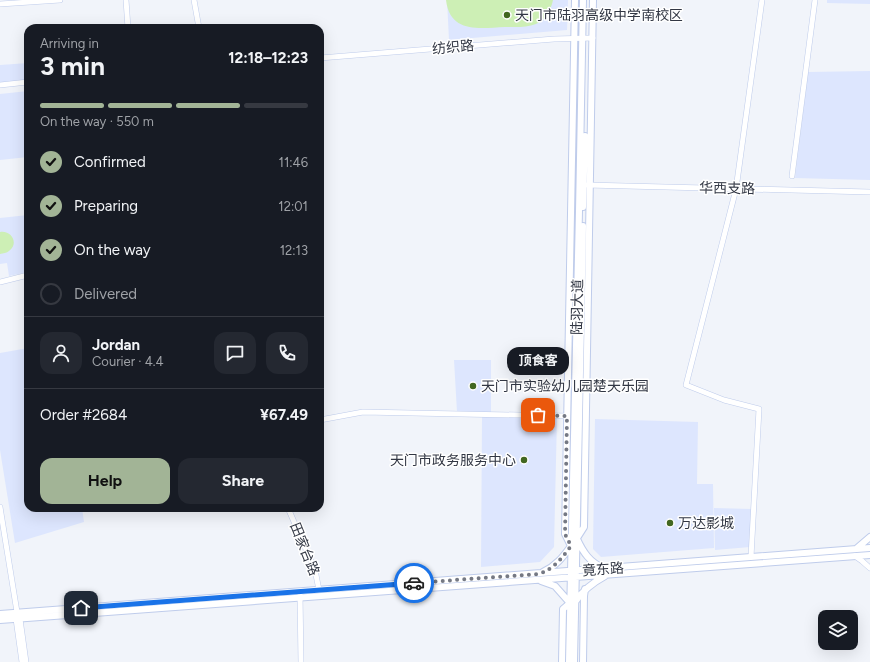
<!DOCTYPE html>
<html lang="en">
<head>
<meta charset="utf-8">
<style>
  body { margin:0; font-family:Figtree,"Noto Sans SC",sans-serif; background:#242831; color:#f1f3f6; height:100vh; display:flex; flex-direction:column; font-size:15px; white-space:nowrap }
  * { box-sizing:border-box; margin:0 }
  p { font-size:13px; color:#9ea1a6 }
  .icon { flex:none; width:22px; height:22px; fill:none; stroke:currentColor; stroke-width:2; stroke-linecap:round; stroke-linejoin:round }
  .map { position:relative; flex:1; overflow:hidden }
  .sheet { position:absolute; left:24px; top:24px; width:300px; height:488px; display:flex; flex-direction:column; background:#171b24; border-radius:12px; box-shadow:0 4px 16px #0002 }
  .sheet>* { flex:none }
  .controls { position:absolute; left:818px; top:610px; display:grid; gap:8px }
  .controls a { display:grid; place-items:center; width:40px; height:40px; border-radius:8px; background:#171b24; box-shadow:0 4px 16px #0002; font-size:20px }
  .pin { position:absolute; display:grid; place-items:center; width:34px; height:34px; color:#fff; margin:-17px; border-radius:8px; box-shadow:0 2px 6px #0006 }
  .courier { position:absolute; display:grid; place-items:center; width:40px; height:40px; margin:-20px; border:3px solid #1a73e8; border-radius:50%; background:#fff; color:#222; box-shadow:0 1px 5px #0007 }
  .bubble { position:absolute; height:28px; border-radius:12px; background:#171b24; box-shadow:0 4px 16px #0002; font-size:13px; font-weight:700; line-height:28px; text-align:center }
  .headline em { font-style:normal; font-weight:700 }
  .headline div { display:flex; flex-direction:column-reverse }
  .headline { display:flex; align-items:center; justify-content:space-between; height:68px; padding:0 16px }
  h1 { font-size:26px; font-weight:700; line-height:30px }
  .bar { display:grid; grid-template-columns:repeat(4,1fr); gap:6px 4px; align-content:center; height:48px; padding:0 16px }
  .bar i { height:5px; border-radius:3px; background:#363941 }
  .bar .current { background:#a2b496 }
  .bar p { grid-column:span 4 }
  .line { display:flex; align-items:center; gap:10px; padding:0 16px; border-top:1px solid #363941 }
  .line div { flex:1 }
  .round { display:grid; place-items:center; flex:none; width:42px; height:42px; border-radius:12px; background:#242831 }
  ol { padding:0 16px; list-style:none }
  li { display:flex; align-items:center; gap:12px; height:44px }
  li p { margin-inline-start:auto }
  li .icon { padding:4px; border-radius:50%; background:#a2b496; color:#111; stroke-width:4 }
  li:last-child { color:#9ea1a6 }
  li i { width:22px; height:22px; border:2px solid #363941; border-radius:50% }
  .primary-button { display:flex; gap:8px; margin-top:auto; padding:8px 16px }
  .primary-button a { flex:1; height:46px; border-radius:12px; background:#a2b496; color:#111; font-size:16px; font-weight:700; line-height:46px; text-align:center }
  .primary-button a+a { background:#242831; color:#f1f3f6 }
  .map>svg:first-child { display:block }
  .built { fill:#dde6fe }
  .green { fill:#cdefb5 }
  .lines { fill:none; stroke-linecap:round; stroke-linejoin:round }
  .minor-casing { stroke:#bfcceb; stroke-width:6 }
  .major-casing { stroke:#bfcceb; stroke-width:8 }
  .minor { stroke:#fff; stroke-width:5 }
  .major { stroke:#fff; stroke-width:6 }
  .done { stroke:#757984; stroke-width:4; stroke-dasharray:0 7.2 }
  .route { stroke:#1a73e8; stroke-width:5 }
  .poi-dot { fill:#426720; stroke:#fff; stroke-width:1.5 }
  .labels { text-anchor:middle; stroke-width:3; stroke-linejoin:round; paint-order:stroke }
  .poi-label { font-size:14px; fill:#323744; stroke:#fff; text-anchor:start }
  .street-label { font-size:14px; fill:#323744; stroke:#fff }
</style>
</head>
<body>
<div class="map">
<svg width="870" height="662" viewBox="0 0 870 662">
  <rect width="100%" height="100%" fill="#f1f4fa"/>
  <!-- built -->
  <path class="built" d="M447 0H568L567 30 449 40Z
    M827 0H870V4L827 3Z
    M28 63V80L0 83V65Z
    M870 71V180L795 178 808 72Z
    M28 91V157L0 160V94Z
    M28 215V272L9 276 7 263 0 264V218Z
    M28 348V508H82L84 522 15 543 0 450V353Z
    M454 360H491V412H457Z
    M482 417 557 418 554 547 540 562 481 567Z
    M595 419 698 422 697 484H713L714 548 601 557 593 549Z
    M714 508 752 509 750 547 715 550Z"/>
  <!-- green -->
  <path class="green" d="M446 0H553C551 10 545 20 536 24 526 28 515 27 505 27 480 28 450 34 446 0Z
    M0 232C12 230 19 244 9 251 7 253 3 253 0 254Z"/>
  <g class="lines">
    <!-- minor casing -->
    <g class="minor-casing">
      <path id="minor" d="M126 0 128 28
        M194 0 199 28
        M0 4 60 0
        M320 58 554 39 593 38
        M0 85 28 82
        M792 176 815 0
        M587 185 870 192
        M0 282 28 275
        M320 420 363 412 567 416
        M0 507 17 612 20 619 26 662
        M288 508 315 570 319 590
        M855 556 862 561 870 568
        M751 557 759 409 724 400 686 385 736 189 762 0
        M300 594 301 662
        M16 615V619L22 662"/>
    </g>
    <!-- major casing -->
    <g class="major-casing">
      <path id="major" d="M583 207 585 136
        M577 538 584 527 593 0
        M577 539C583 552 590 563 604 568
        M856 549 870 537
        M543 572C556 566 563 557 571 546L565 534 575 0
        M541 581 555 586 570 603 563 609 562 662
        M575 602C583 590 592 583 605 576
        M0 614 870 548
        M0 620 870 555
        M569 662 579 211 583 0
        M574 662 583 226
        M583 662 584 596 585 589"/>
    </g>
    <!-- minor -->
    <use href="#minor" class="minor"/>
    <!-- major -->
    <use href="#major" class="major"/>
  </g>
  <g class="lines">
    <!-- done -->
    <path class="done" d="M414 583 538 574C553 570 562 558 571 546L565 534 567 416 538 415"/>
    <!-- route -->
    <path class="route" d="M81 608 414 583"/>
  </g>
  <!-- markers -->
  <g class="poi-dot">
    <circle cx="507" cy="15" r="4"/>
    <circle cx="473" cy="386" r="4"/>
    <circle cx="524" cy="460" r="4"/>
    <circle cx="670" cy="523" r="4"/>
  </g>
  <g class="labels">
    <!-- poi labels -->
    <g class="poi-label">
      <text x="515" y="20">天门市陆羽高级中学南校区</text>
      <text x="481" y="391">天门市实验幼儿园楚天乐园</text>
      <text x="516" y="465" text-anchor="end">天门市政务服务中心</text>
      <text x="678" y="528">万达影城</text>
    </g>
    <!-- street labels -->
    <g class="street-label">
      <text transform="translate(453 47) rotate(-5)" y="5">纺织路</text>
      <text transform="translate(727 188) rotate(1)" y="5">华西支路</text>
      <text transform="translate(577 307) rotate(-89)" y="5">陆羽大道</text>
      <text transform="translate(305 549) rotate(68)" y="5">田家台路</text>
      <text transform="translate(603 569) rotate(-4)" y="5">竟东路</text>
    </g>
  </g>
</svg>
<div class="controls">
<a><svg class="icon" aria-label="layers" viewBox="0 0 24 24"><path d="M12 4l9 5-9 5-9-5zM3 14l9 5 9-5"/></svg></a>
</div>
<div class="pin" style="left:538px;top:415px;background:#ea580c"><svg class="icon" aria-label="bag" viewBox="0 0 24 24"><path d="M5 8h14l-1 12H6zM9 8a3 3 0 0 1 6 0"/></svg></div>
<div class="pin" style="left:81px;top:608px;background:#1f2937"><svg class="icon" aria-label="home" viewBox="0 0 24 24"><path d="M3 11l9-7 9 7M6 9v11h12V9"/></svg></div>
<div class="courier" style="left:414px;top:583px"><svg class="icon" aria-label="car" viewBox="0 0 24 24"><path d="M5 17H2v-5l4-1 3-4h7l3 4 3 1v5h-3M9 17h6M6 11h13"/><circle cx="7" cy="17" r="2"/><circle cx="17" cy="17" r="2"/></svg></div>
<div class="bubble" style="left:507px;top:347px;width:62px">顶食客</div>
<section class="sheet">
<div class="headline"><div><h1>3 min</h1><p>Arriving in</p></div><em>12:18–12:23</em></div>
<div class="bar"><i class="current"></i><i class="current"></i><i class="current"></i><i></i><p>On the way · 550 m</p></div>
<ol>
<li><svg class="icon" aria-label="check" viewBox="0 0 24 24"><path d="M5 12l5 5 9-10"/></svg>Confirmed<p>11:46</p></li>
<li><svg class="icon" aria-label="check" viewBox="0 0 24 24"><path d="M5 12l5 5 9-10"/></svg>Preparing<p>12:01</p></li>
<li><svg class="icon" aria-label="check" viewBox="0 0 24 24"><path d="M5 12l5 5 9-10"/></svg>On the way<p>12:13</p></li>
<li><i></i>Delivered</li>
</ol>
<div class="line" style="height:72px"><a class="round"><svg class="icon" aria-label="person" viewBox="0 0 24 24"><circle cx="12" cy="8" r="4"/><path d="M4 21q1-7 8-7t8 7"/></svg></a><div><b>Jordan</b><p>Courier · 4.4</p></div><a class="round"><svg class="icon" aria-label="chat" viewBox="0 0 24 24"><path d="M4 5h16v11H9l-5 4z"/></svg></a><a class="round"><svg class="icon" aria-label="phone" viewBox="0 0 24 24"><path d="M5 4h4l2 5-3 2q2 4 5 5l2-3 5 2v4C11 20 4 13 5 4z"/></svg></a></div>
<div class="line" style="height:52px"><div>Order #2684</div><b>¥67.49</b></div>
<div class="primary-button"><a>Help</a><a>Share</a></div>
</section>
</div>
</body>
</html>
